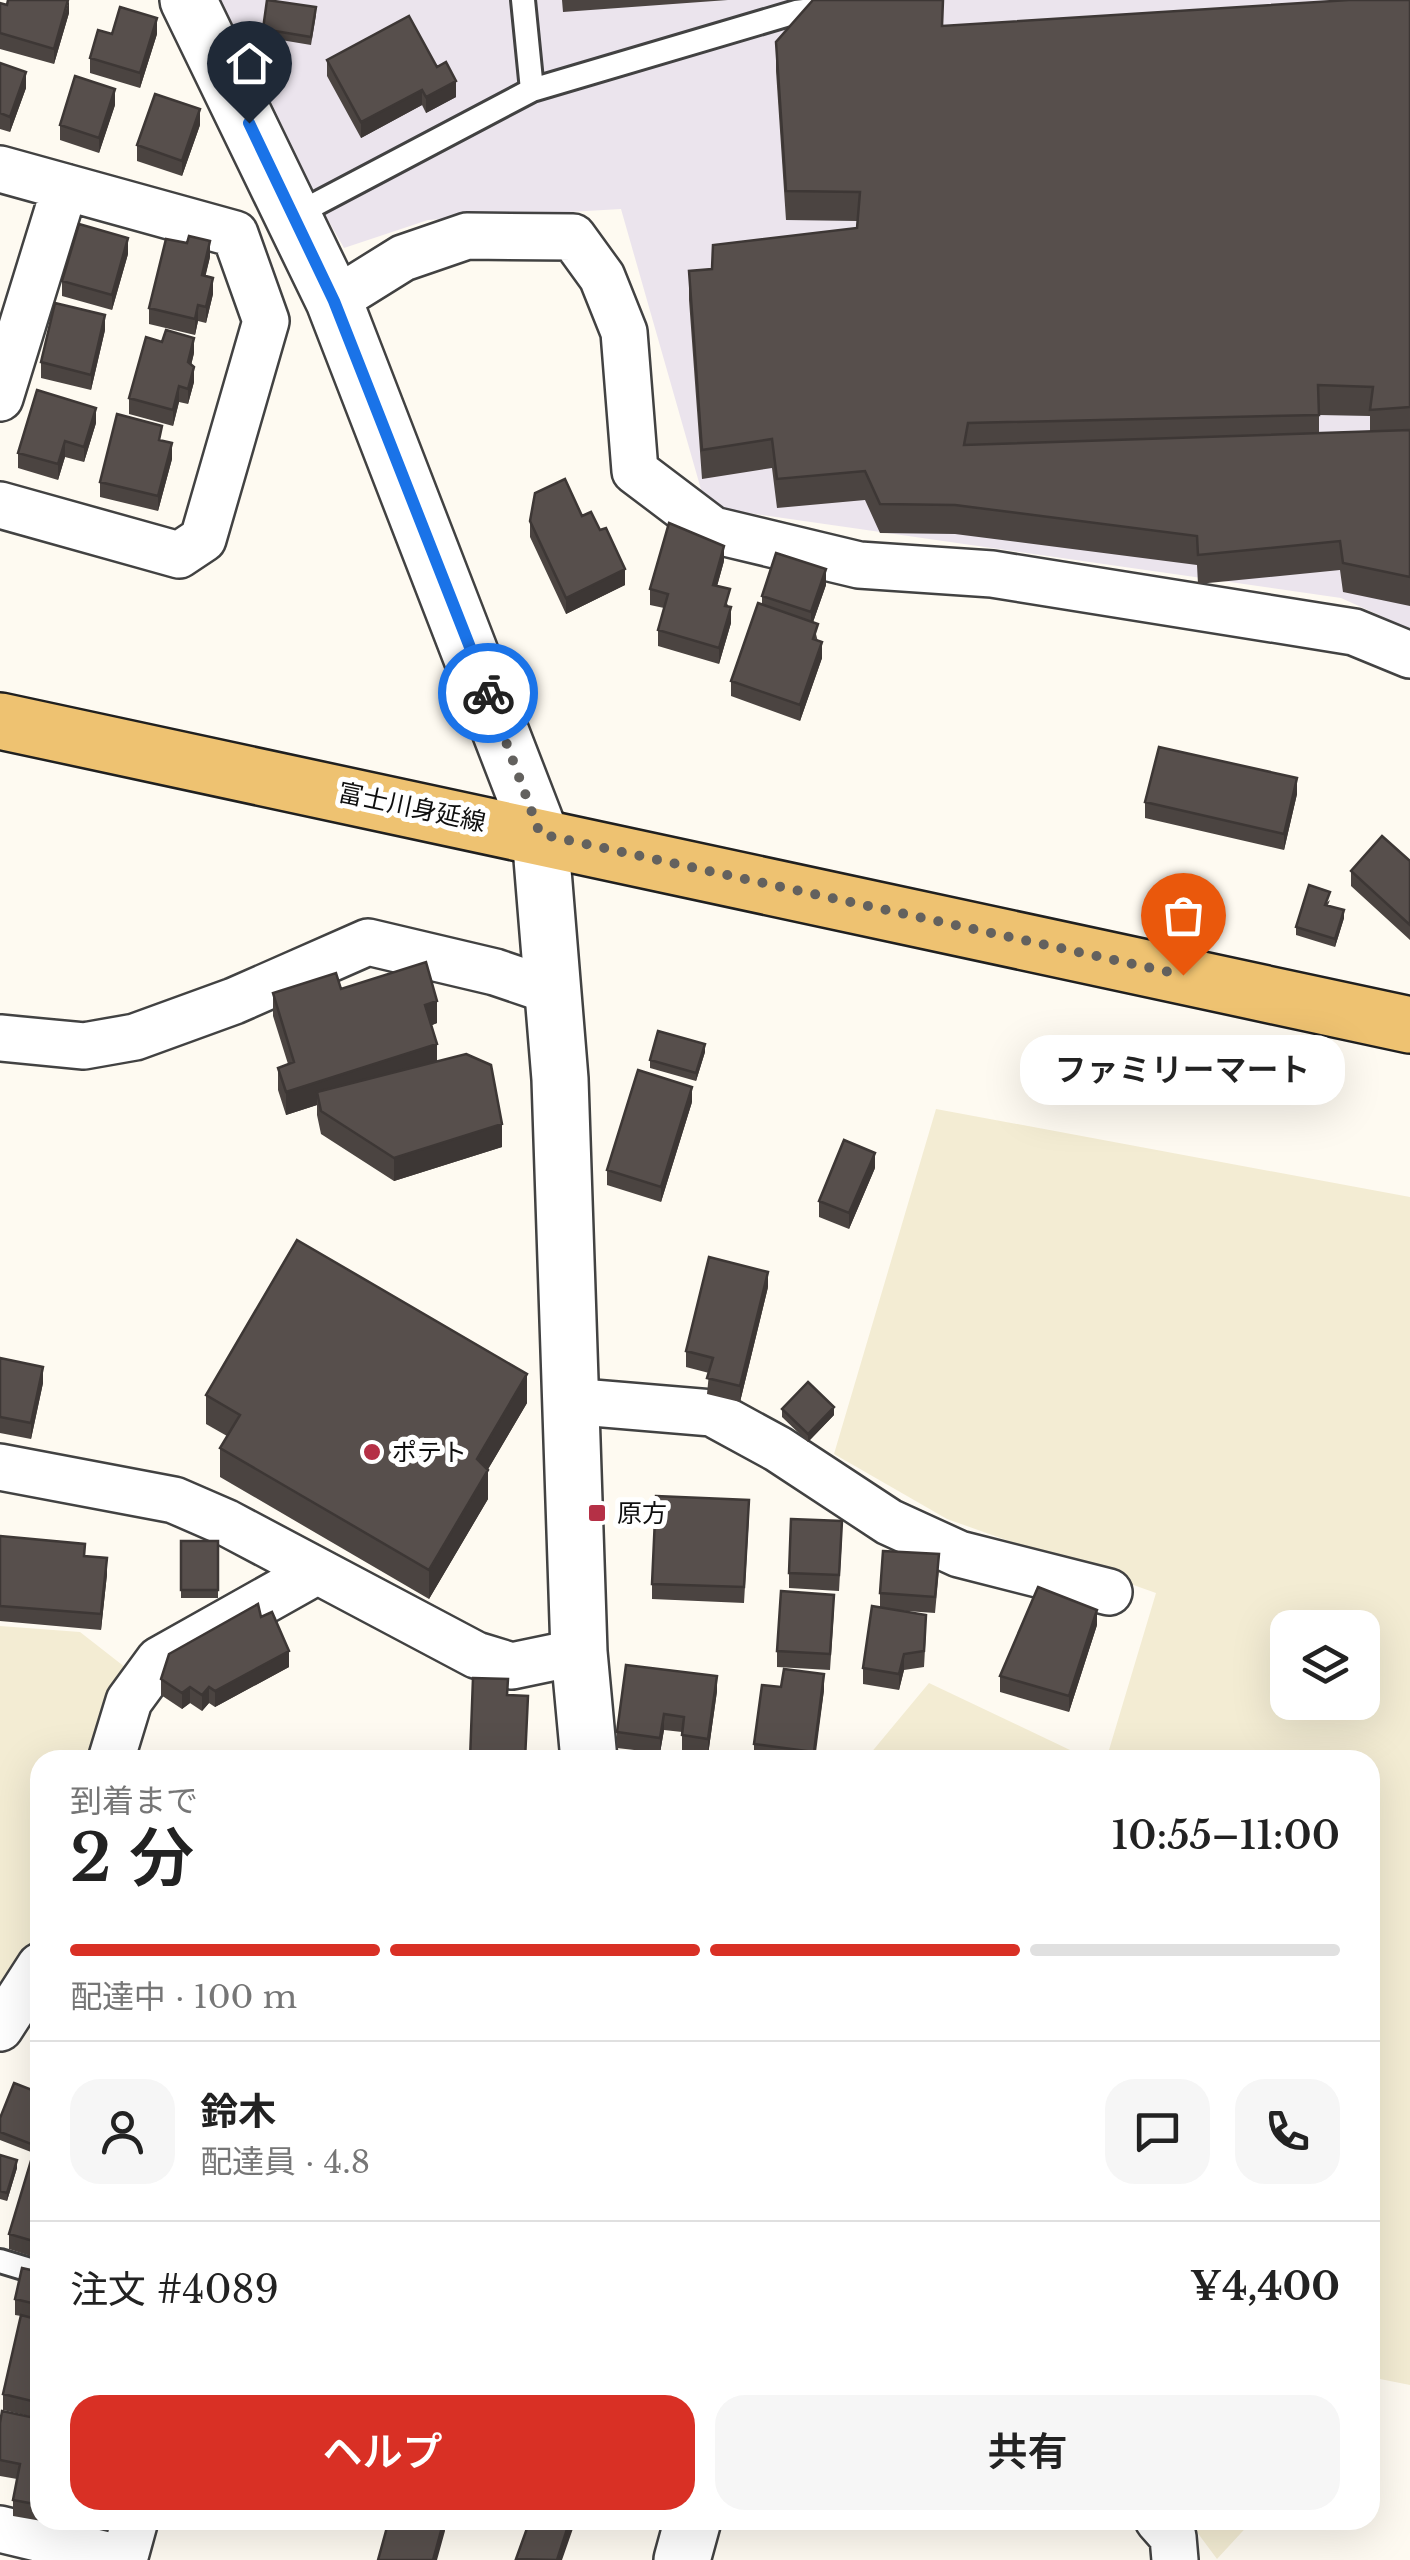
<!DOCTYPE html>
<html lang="ja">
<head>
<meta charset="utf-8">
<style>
  body { margin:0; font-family:"Libre Baskerville","Noto Sans JP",serif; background:#f6f6f6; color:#222; height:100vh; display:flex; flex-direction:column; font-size:38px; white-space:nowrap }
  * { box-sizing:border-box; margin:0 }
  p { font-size:32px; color:#767676 }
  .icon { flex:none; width:55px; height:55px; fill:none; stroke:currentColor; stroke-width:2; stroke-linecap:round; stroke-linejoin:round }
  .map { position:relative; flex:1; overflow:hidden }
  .details { position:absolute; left:30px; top:1750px; width:1350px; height:780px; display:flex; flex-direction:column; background:#fff; border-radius:30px; box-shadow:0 10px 40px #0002 }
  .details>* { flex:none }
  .controls { position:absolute; left:1270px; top:1610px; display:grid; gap:20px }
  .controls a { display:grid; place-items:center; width:110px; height:110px; border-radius:20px; background:#fff; box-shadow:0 10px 40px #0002; font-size:50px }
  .pin { position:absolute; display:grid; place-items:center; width:85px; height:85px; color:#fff; margin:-102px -42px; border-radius:50% 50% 50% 0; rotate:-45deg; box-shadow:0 0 10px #0007 }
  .pin .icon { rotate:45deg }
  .courier { position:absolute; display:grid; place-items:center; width:100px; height:100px; margin:-50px; border:8px solid #1a73e8; border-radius:50%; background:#fff; color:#222; box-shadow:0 2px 12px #0007 }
  .bubble { position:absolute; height:70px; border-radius:30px; background:#fff; box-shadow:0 10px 40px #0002; font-size:32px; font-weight:600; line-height:70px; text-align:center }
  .headline em { font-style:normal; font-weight:600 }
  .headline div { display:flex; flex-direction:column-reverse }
  .headline { display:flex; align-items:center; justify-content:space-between; height:170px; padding:0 40px }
  h1 { font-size:65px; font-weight:600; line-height:75px }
  .bar { display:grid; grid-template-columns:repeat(4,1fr); gap:15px 10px; align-content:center; height:120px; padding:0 40px }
  .bar i { height:12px; border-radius:8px; background:#e0e0e0 }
  .bar .active { background:#d93025 }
  .bar p { grid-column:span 4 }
  .line { display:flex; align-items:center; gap:25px; padding:0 40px; border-top:2px solid #e0e0e0 }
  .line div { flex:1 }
  .round { display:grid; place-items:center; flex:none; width:105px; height:105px; border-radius:30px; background:#f6f6f6 }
  .button { display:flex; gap:20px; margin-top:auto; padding:20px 40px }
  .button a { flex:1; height:115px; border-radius:30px; background:#d93025; color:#fff; font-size:40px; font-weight:600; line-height:115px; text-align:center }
  .button a+a { background:#f6f6f6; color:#222 }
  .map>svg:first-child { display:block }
  .industrial { fill:#ebe4ed }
  .farmland { fill:#f3ecd3; fill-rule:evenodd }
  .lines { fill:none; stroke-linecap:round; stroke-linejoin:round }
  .service-casing { stroke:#424242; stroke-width:28 }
  .minor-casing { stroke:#424242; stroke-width:50 }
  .tertiary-casing { stroke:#424242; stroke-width:60 }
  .primary-casing { stroke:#202020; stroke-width:60 }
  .service { stroke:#fff; stroke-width:22 }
  .minor { stroke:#fff; stroke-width:45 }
  .tertiary { stroke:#fff; stroke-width:55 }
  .primary { stroke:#eec271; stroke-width:55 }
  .wall { fill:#4b4441; fill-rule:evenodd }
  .shaded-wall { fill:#3d3735 }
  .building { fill:#574f4c; stroke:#3d3735; stroke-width:2.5 }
  .done { stroke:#63615e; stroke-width:10; stroke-dasharray:0 18 }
  .route { stroke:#1a73e8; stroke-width:12 }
  .poi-dot { fill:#b53046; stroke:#fff; stroke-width:4 }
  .labels { text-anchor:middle; stroke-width:10; stroke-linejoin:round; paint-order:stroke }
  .street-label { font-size:25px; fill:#0f0f0f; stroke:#fff }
  .poi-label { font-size:25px; fill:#0f0f0f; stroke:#fff; text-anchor:start }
</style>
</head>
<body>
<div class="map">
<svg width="1410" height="2560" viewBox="0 0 1410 2560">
  <rect width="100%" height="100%" fill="#fefaf1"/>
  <!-- industrial -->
  <path class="industrial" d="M203 0H1410V629L1341 598 706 507 621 209 428 220 344 248Z"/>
  <!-- farmland -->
  <path class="farmland" d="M936 1109 1410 1197V2385L1370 2377V1760H1106L1156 1593 947 1519 834 1454ZM1288 1628H1362V1702H1288Z
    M0 1626 80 1632 130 1671 98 1760H40V1937L0 2006Z
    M929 1683 1091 1760H865Z
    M1188 2520H1253L1217 2559Z"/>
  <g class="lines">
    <!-- service casing -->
    <g class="service-casing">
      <path id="service" d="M523 0 532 90
        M295 215 532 90 796 12 888 0
        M0 2261 40 2273"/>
    </g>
    <!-- minor casing -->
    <g class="minor-casing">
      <path id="minor" d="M0 169 235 234 266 321 203 539 179 555 0 505
        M334 301 403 258 467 236 573 237 602 277 624 332 635 471 713 530 859 565 992 574 1354 632 1410 655
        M0 398 65 187
        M0 1038 84 1046 135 1037 234 1001 368 942 495 972 554 992
        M569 1401 712 1413 778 1449 889 1522 959 1554 1109 1592
        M0 1467 174 1500 227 1523 476 1655 512 1666 579 1652
        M111 1760 129 1701 159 1660 314 1573
        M0 2028 40 1966
        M1158 2520 1173 2537 1175 2560
        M0 2529 124 2559
        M124 2560 135 2520"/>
    </g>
    <!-- tertiary casing -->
    <g class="tertiary-casing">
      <path id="tertiary" d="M188 0 334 301 540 834 560 1079 579 1652 589 1760
        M682 2560 693 2520"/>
    </g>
    <!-- primary casing -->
    <g class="primary-casing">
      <path id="primary" d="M0 721 1410 1025"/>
    </g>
    <!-- service -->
    <use href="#service" class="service"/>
    <!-- minor -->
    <use href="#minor" class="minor"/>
    <!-- tertiary -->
    <use href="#tertiary" class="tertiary"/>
    <!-- primary -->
    <use href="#primary" class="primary"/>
  </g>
  <!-- wall -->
  <path class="wall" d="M562 0H728L563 12Z
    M1410 0V606L1343 592 1340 570 1198 584 1197 565 955 534 880 533 865 500 777 508 772 468 702 479 689 300V271L712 269 857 228V221L786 220 776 71V42L943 26ZM1319 415 1370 416V432L1319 433Z
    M0 3 69 13 54 64 0 49Z
    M316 15 311 45 263 37V29Z
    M157 34 140 88 90 73V58Z
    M327 60 437 67 456 97 426 113 422 105 361 138 327 76Z
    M0 63 26 88 10 132 0 129Z
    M115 105 99 153 60 140V125Z
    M200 125 182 176 137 161V145Z
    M128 254 112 310 62 296V281Z
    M210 257 205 276 213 294 206 323 198 321 195 335 149 324V308Z
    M105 330 91 390 41 378V362Z
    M194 353 191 365 194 382 188 404 179 402 173 426 129 414V398Z
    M96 423 84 462 65 457 58 480 18 468V453Z
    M172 459 158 511 100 497V482Z
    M530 521 625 585 566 614 530 537Z
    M724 561 717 586 729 607 731 623 719 664 658 646V630L664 608 650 605V589Z
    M826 585 813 622 822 658 800 721 731 696V681L762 604V596Z
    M1297 794 1284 850 1145 818V802Z
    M1410 861V940L1351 886V871Z
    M1330 900 1328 905 1344 918 1335 947 1296 935V927Z
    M273 993 437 1023 432 1025 437 1061 502 1147 394 1181 321 1134 317 1115V1105L286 1115 278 1090V1068L288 1064 273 1016Z
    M705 1052 696 1081 650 1068V1060Z
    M692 1102 661 1202 607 1185V1170Z
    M875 1168 849 1229 819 1217V1201Z
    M768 1287 740 1402 707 1394 709 1373 686 1367V1351Z
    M0 1358 43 1383 31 1439 0 1433Z
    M206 1395 527 1403 488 1469V1499L429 1599 220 1477V1448L227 1436 206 1424Z
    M782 1409 834 1415 808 1442 782 1417Z
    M749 1516 744 1603 652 1599V1584Z
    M0 1536 85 1556 107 1574 101 1630 0 1621Z
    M842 1537 839 1591 789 1588V1573Z
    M181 1541H218V1598H181Z
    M939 1570 935 1613 892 1610 926 1631 924 1667 904 1670 899 1690 863 1684V1668L880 1608V1593Z
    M834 1610 830 1670 777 1667V1651Z
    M261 1617 289 1667 215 1707 209 1703 202 1711 190 1703 182 1709 161 1695V1679Z
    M1097 1625 1069 1712 1000 1692V1676Z
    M824 1690 815 1760 754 1759V1744Z
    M717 1691 708 1755 682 1751V1732L664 1730 660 1753 617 1748V1732Z
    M40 2093V2129L31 2152 0 2140V2118Z
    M40 2145V2259L9 2249V2234Z
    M0 2155 17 2168 7 2201 0 2199Z
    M40 2272V2520H53V2523L13 2516V2500L17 2479 0 2476V2423L37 2418 3 2410V2394L21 2316 15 2315V2299Z"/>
  <!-- shaded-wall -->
  <path class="shaded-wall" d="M69 0V13L54 64V49Z
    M157 18V34L140 88V73Z
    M26 72V88L10 132V117Z
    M456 81V97L426 113V97Z
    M115 89V105L99 153V138Z
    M422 90V105L361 138V122Z
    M200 109V125L182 176V161Z
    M128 238V254L112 310V295Z
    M210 241V257L202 291V275Z
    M213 278V294L206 323V307Z
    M198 305V321L195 335V319Z
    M105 315V330L91 390V375Z
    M194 338V353L188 378V362Z
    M194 367V382L188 404V389Z
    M179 386V402L173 426V410Z
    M96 408V423L84 462V447Z
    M65 441V457L58 480V464Z
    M172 443V459L158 511V496Z
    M724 546V561L713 601V585Z
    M625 569V585L566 614V598Z
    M826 569V585L811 628V612Z
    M731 607V623L719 664V648Z
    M822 642V658L800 721V705Z
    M1297 778V794L1284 850V834Z
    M1344 910V918L1335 947V939Z
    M437 1001V1023L425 1028V1005Z
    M437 1044V1066L317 1092V1105L286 1115V1092Z
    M705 1044V1052L696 1081V1073Z
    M692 1087V1102L661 1202V1187Z
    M502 1124V1147L394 1181V1158Z
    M875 1153V1168L849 1229V1213Z
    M768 1272V1287L740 1402V1386Z
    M43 1367V1383L31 1439V1423Z
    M527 1374V1403L477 1488V1459Z
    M834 1407V1415L808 1442V1434Z
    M488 1470V1499L429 1599V1570Z
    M107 1558V1574L101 1630V1614Z
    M1097 1610V1625L1069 1712V1696Z
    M289 1651V1667L215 1707V1691Z
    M904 1654V1670L899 1690V1674Z
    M824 1674V1690L814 1760V1752Z
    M717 1676V1691L708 1755V1739Z
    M190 1687V1703L182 1709V1693Z
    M209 1687V1703L202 1711V1695Z
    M664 1714V1730L660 1753V1738Z
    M40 2121V2129L31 2152V2144Z
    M17 2160V2168L7 2201V2193Z
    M444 2520 445 2531 437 2560H433Z
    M570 2520H576L562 2560H557Z"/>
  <!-- building -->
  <path class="building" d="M8 0H68L54 49 0 33V3L7 5Z
    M267 0 316 7 311 37 263 29Z
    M813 0H943L942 26 1349 0H1410V407L1370 410 1373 387 1318 385 1319 415 968 423 964 445 1410 430V577L1343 563 1340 541 1198 555 1197 536 955 505 880 504 865 471 777 479 772 439 702 450 689 271 712 269 713 245 857 228 860 192 786 191 776 42Z
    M120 7 157 18 140 73 90 58 98 30 112 34Z
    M409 16 437 67 446 62 456 81 426 97 422 90 361 122 327 60Z
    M0 63 26 72 10 117 0 113Z
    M75 76 115 89 99 138 60 125Z
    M155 94 200 109 182 161 137 145Z
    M79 224 128 238 112 295 62 281Z
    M189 236 210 241 202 275 213 278 206 307 198 305 195 319 149 308 166 239 187 243Z
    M55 303 105 315 91 375 41 362Z
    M166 330 194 338 188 362 194 367 188 389 179 386 173 410 129 398 146 337 162 342Z
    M37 390 96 408 84 447 65 441 58 464 18 453Z
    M117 414 162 426 159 440 172 443 158 496 100 482Z
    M565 479 582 516 591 512 600 530 606 528 625 569 566 598 530 521 535 493Z
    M669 523 724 546 713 585 730 589 725 606 731 607 719 648 658 630 668 594 650 589Z
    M776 553 826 569 811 612 762 596Z
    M758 603 818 624 813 639 822 642 800 705 731 681Z
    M1159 747 1297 778 1284 834 1145 802Z
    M1382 836 1410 861V925L1351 871Z
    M1309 885 1330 892 1325 905 1344 910 1335 939 1296 927Z
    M426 962 437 1001 425 1005 437 1044 286 1092 278 1068 294 1062 273 993 336 973 341 989Z
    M658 1031 705 1044 696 1073 650 1060Z
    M466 1054 491 1065 502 1124 394 1158 321 1111 317 1092Z
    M638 1070 692 1087 661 1187 607 1170Z
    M844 1140 875 1153 849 1213 819 1201Z
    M297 1240 527 1374 477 1459 488 1470 429 1570 220 1448 240 1415 206 1395Z
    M709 1257 768 1272 740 1386 707 1378 713 1358 686 1351Z
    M0 1358 43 1367 31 1423 0 1417Z
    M808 1382 834 1407 808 1434 782 1409Z
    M656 1496 749 1500 744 1587 652 1584Z
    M791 1519 842 1521 839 1575 789 1573Z
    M0 1536 85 1544 84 1556 107 1558 101 1614 0 1606Z
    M181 1541H218V1590H181Z
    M883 1551 939 1554 935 1597 880 1593Z
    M1038 1587 1097 1610 1069 1696 1000 1676Z
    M781 1591 834 1595 830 1654 777 1651Z
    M258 1604 261 1617 272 1612 289 1651 215 1691 209 1687 202 1695 190 1687 182 1693 161 1679 169 1654Z
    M872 1606 926 1615 924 1651 904 1654 899 1674 863 1668Z
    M626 1665 717 1676 708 1739 682 1735 684 1717 664 1714 660 1738 617 1732Z
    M784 1669 824 1674 814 1752 754 1744 762 1685 781 1687Z
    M473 1678 508 1679 507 1695 528 1696 525 1760H470Z
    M14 2083 40 2093V2121L31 2144 0 2132V2118Z
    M36 2144 40 2145V2243L9 2234Z
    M0 2155 17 2160 7 2193 0 2191Z
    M22 2268 40 2272V2305L15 2299Z
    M21 2315 40 2320V2403L3 2394Z
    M2 2411 40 2419V2505L13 2500 20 2464 0 2460V2423Z
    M389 2520H444L433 2560H378Z
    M530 2520H570L557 2560 516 2559Z"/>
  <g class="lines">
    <!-- done -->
    <path class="done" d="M488 693 540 834 1183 975"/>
    <!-- route -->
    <path class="route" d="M249 123 334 301 488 693"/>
  </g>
  <!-- markers -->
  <g class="poi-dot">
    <circle cx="372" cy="1452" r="10"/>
    <rect x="587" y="1503" width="20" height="20" rx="5"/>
  </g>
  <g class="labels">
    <!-- street labels -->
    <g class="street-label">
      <text transform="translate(412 807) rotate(12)" y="9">富士川身延線</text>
    </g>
    <!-- poi labels -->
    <g class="poi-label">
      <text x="392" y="1461">ポテト</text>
      <text x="617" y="1522">原方</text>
    </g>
  </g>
</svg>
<div class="controls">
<a><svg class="icon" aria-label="layers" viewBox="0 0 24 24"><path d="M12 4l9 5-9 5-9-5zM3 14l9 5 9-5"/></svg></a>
</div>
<div class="pin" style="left:1183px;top:975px;background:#ea580c"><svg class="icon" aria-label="bag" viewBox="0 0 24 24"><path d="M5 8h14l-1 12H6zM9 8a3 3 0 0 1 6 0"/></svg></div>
<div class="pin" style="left:249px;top:123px;background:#1f2937"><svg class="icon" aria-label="home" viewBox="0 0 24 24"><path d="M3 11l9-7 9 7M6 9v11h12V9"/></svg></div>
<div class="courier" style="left:488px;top:693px"><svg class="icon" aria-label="bike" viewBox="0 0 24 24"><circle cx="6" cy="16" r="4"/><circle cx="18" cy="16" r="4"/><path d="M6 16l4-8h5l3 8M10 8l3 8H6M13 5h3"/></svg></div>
<div class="bubble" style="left:1020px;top:1035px;width:325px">ファミリーマート</div>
<section class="details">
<div class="headline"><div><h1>2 分</h1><p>到着まで</p></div><em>10:55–11:00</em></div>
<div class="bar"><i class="active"></i><i class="active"></i><i class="active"></i><i></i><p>配達中 · 100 m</p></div>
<div class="line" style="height:180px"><a class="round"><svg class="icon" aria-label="person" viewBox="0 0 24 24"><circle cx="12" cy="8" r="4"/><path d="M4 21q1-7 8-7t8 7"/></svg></a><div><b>鈴木</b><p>配達員 · 4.8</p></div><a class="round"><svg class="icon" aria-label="chat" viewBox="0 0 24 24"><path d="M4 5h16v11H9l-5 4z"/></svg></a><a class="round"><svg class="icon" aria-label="phone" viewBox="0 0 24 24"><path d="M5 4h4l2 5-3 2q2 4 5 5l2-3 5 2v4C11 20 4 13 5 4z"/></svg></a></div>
<div class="line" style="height:130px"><div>注文 #4089</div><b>¥4,400</b></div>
<div class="button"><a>ヘルプ</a><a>共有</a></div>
</section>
</div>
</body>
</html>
